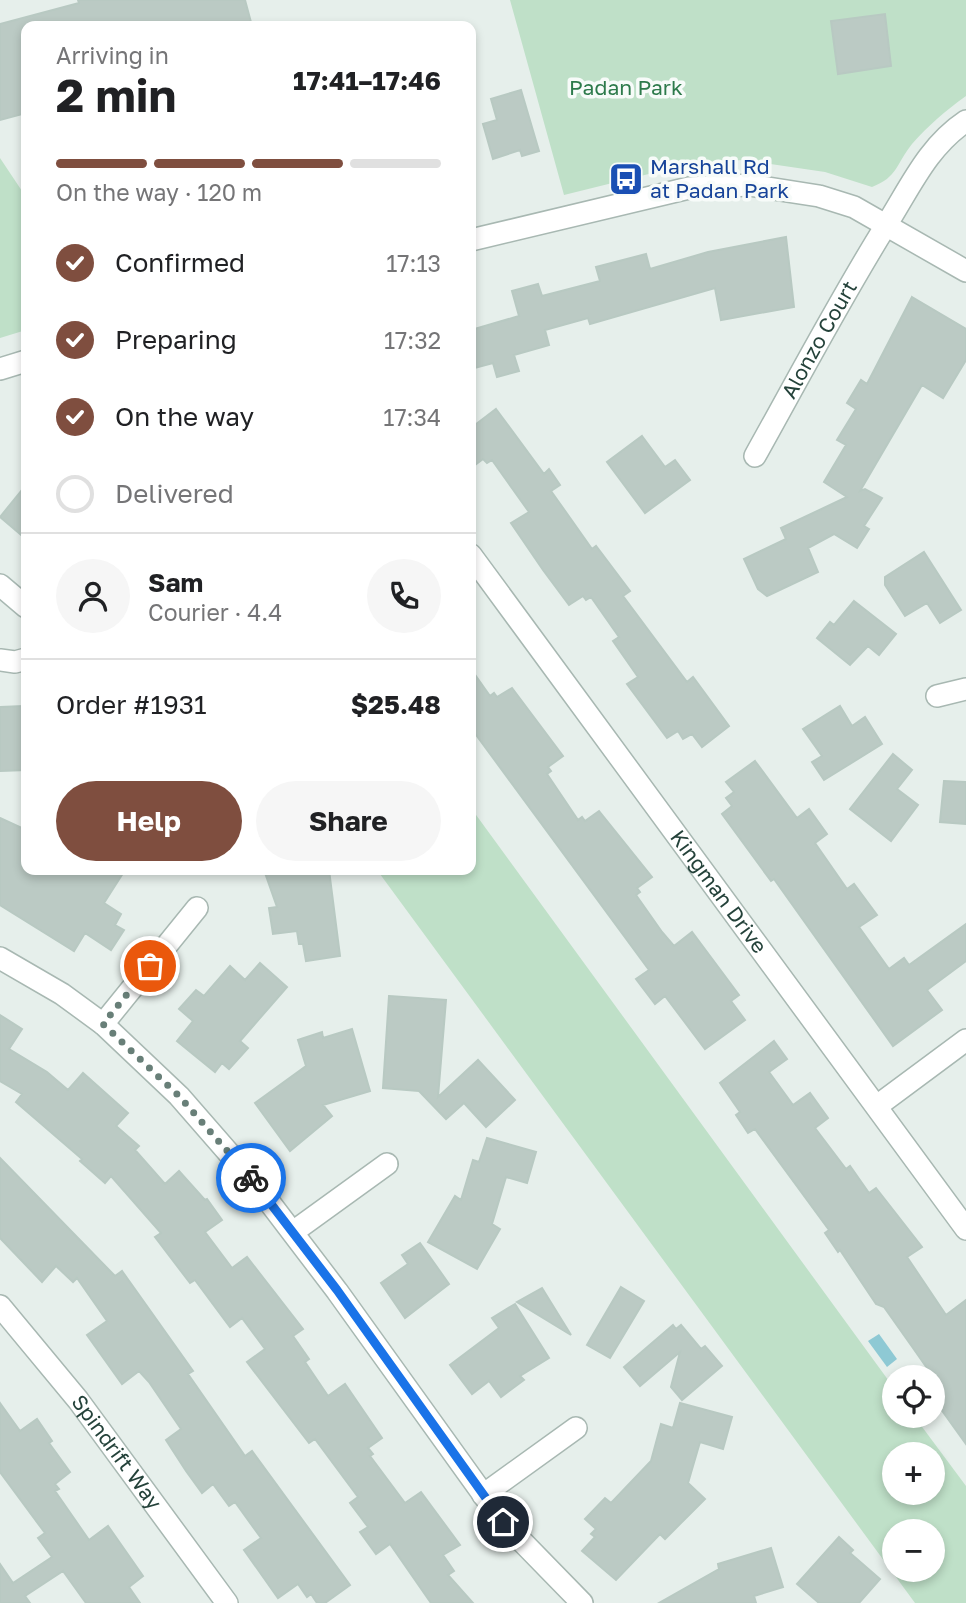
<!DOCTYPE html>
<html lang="en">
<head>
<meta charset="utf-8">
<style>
  body { margin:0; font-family:"Golos Text",sans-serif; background:#f6f6f6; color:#202124; height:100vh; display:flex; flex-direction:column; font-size:26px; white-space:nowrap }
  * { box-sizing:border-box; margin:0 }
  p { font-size:23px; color:#757577 }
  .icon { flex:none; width:38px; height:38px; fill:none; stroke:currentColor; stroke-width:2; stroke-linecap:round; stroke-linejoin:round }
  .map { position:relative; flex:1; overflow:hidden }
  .drawer { position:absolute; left:21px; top:21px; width:455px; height:854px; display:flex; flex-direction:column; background:#fff; border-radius:14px; box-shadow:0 4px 10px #0003 }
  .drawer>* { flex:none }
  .fabs { position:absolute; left:882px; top:1365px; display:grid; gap:14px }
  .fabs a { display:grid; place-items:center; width:63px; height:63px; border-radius:50%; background:#fff; box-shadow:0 4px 10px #0003; font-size:35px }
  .pin { position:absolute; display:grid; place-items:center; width:60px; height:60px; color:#fff; margin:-30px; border:4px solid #fff; border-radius:50%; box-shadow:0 2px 7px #0007 }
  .courier { position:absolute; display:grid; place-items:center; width:70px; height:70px; margin:-35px; border:5px solid #1a73e8; border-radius:50%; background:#fff; color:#222; box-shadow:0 2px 9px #0007 }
  .head em { font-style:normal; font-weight:700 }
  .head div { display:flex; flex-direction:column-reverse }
  .head { display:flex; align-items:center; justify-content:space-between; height:119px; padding:0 35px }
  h1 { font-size:46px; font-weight:700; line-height:52px }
  .bar { display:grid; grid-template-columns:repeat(4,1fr); gap:10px 7px; align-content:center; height:84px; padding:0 35px }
  .bar i { height:9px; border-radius:5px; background:#e0e0e0 }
  .bar .selected { background:#7f4e3f }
  .bar p { grid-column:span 4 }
  .line { display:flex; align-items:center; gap:18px; padding:0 35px; border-top:2px solid #e0e0e0 }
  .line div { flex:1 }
  .round { display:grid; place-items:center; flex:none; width:74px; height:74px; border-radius:37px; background:#f6f6f6 }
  ol { padding:0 35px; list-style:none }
  li { display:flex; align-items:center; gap:21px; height:77px }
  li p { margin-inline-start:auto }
  li .icon { padding:7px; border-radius:50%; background:#7f4e3f; color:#fff; stroke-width:4 }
  li:last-child { color:#757577 }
  li i { width:38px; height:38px; border:4px solid #e0e0e0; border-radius:50% }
  .cta { display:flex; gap:14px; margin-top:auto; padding:14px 35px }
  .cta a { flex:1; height:80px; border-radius:42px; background:#7f4e3f; color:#fff; font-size:28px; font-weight:700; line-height:80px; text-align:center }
  .cta a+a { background:#f6f6f6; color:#202124 }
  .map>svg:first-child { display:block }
  .green { fill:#bfe0c8; fill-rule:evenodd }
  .water { fill:#8ec9d4 }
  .building { fill:#bbcac4; stroke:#b8c9c2; stroke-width:2 }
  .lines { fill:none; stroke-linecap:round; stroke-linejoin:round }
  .minor-casing { stroke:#a8b8b2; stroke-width:24 }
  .minor { stroke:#fff; stroke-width:21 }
  .done { stroke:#687f78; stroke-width:7; stroke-dasharray:0 12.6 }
  .route { stroke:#1a73e8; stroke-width:9 }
  .labels { text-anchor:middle; stroke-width:7; stroke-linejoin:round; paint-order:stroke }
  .park-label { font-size:21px; fill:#2d7a4b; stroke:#f7fbf9 }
  .transit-label { font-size:21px; fill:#164399; stroke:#f7fbf9; text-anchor:start }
  .street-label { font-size:21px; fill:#24423a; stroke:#f7fbf9 }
</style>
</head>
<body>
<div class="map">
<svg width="966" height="1603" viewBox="0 0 966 1603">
  <rect width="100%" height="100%" fill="#e6efeb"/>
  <!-- green -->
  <path class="green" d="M510 0H966V96C945 111 929 125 912 144 896 164 898 177 872 187L825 172 743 160 693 163 564 195Z
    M0 158 26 197V330L0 338Z
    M471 808 894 1388V1416H914L966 1486V1603H915L377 870H471ZM933 1454V1493H894V1454ZM933 1531V1570H894V1531Z"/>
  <!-- water -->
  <path class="water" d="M879 1334 897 1359 887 1367 868 1341Z"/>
  <!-- building -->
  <path class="building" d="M78 0H245L252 26H26V113L0 120V24L79 3Z
    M885 14 891 66 838 74 831 21Z
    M521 90 539 151 522 156 520 150 493 159 483 124 497 120 491 99Z
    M786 237 794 307 721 320 715 288 590 324 588 318 545 330 549 345 514 355 519 371 497 377 493 363 471 369V330L519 316 512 291 538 284 542 296 600 281 596 267 646 254 650 269 708 252Z
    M912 297 966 329V360L943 398 922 385 860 491 865 489 882 498 864 526 869 529 857 548 834 534 808 548 818 572 767 596 758 589 744 559 786 539 781 528 847 497 824 482 846 445 837 440 856 409 847 403 861 380 867 384Z
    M496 409 544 474 549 469 560 485 551 491 592 549 596 546 630 591 623 596 687 682 693 677 729 726 702 747 692 734 683 739 678 731 667 738 627 684 638 677 613 641 619 637 591 597 586 600 583 596 569 605 543 570 511 523 529 512 492 460 487 463 483 459 471 468V428Z
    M642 436 665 467 675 460 690 480 645 513 607 462Z
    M26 485V539L0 517Z
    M924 552 961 610 940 623 927 603 905 616 885 585V577Z
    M854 601 896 634 879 655 868 646 850 665 817 638 830 622 834 625Z
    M471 669 490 696 494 693 497 697 512 688 563 756 548 767 551 771 547 774 578 820 582 817 585 821 599 811 652 877 637 888 640 892 636 895 662 932 674 946 692 932 739 995 731 1001 745 1020 705 1049 665 996 655 1004 636 979 649 970 471 728Z
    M23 706 26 770 0 771V707Z
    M840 706 852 726 865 717 882 744 824 780 812 762 822 756 803 729Z
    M893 754 912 770 897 789 918 805 891 841 850 809Z
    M755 761 797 818 809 809 827 834 815 843 847 889 854 884 877 915 859 927 889 969 904 958 909 965 966 924V961L927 990 942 1010 893 1046 774 879 771 881 722 814 732 806 726 798 734 792 726 782Z
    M944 781 966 782V824L940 822Z
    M0 818 26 830V870H125L104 903 121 914 115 925 124 930 111 950 85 933 74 951 0 905Z
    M264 870H329L340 956 306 961 303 944H299L297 931 273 934 269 908 277 907Z
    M260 963 287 987 240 1041 248 1048 229 1069 222 1063 215 1072 177 1041 193 1021 179 1009 196 990 204 996 230 966 245 980Z
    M389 996 446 1000 438 1097 478 1060 515 1100 486 1127 464 1103 446 1119 419 1091 383 1088Z
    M0 1015 22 1029 9 1049 47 1072 68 1090 83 1073 128 1113 116 1126 139 1146 135 1150 165 1184 179 1171 205 1200 207 1199 222 1220 205 1232 232 1268 247 1257 303 1329 293 1336 309 1359 305 1362 328 1396 345 1384 382 1438 368 1448 373 1454 370 1456 405 1503 421 1492 460 1545 443 1555 454 1571 448 1575 473 1603H431L390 1544 376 1554 360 1532 368 1527 350 1503 358 1497 315 1439 309 1443 247 1362 265 1349 242 1318 230 1327 195 1280 190 1283 155 1237 161 1233 111 1176 105 1183 80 1161 82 1159 16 1102 22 1094 0 1081Z
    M352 1029 370 1091 323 1105 332 1116 290 1151 255 1103 306 1066 298 1040 322 1032 323 1038Z
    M774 1041 787 1059 769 1072 793 1105 810 1093 828 1118 815 1128 846 1169 850 1166 869 1193 876 1188 922 1247 907 1257 946 1315 966 1300V1444L933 1398 943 1391 913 1348 884 1307 876 1304 840 1250 838 1252 825 1233 829 1230 755 1129 748 1133 736 1115 740 1112 720 1083Z
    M487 1138 536 1152 527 1183 506 1177 492 1224 500 1229 477 1269 428 1242 455 1196 461 1200 473 1160 479 1162Z
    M0 1158 115 1276 122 1271 193 1371 188 1374 245 1456 252 1451 350 1585 325 1603H317L311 1594 307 1597 298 1584 278 1598 244 1550 261 1538 235 1502 229 1506 213 1484 202 1493 186 1471 166 1440 181 1429 149 1382 139 1371 122 1384 87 1335 107 1321 77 1278 73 1282 56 1266 42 1282 0 1238Z
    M420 1243 449 1284 405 1318 381 1283 408 1264 402 1255Z
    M621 1287 644 1301 610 1358 587 1345Z
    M542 1288 571 1335 517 1302Z
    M515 1304 549 1358 520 1376 524 1380 501 1397 489 1381 472 1394 450 1365 499 1328 492 1318Z
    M673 1325 676 1329 681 1325 701 1349 705 1346 722 1366 682 1400 671 1387 680 1352 640 1386 624 1367Z
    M0 1403 20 1431 37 1419 52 1441 49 1443 70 1472 55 1484 59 1489 55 1491 89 1540 108 1526 143 1576 129 1587 140 1603H86L63 1571 25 1596 30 1603H0V1564L13 1583 52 1557 38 1538 45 1533 0 1472Z
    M680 1403 732 1417 723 1449 700 1442 688 1483 705 1499 665 1539 660 1534 616 1580 582 1551 595 1537 591 1534 596 1529 585 1519 605 1498 611 1503 651 1461 661 1424 673 1428Z
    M839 1537 853 1550 850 1553 880 1579 859 1603H819L797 1584Z
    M771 1548 783 1587 754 1596 756 1603H659L719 1569 718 1564Z"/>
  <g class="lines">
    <!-- minor casing -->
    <g class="minor-casing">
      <g id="minor">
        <path d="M471 240 689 188 749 185 819 196 854 207 966 271"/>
        <path d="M0 369 26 361"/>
        <path id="s1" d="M755 456C798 379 839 301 885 227 910 188 927 147 966 121"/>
        <path id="s2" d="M471 555 966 1229"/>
        <path d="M0 585 26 607"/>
        <path d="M0 660 15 662 26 659"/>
        <path d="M937 696 966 689"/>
        <path d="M0 958 62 994 103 1024 179 1096 254 1182 337 1291 503 1522 582 1603"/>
        <path d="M103 1024 197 908"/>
        <path d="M877 1106 966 1040"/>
        <path d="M293 1232 387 1164"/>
        <path id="s3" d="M0 1306 78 1400 227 1603"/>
        <path d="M483 1495 576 1428"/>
      </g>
    </g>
    <!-- minor -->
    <use href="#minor" class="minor"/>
  </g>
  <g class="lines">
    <!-- done -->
    <path class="done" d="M150 966 103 1024 179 1096 251 1178"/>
    <!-- route -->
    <path class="route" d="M251 1178 337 1290 503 1522"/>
  </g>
  <!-- icons -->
  <defs>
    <g id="bus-square" transform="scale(1.75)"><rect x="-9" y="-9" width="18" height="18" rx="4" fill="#1a4fb4" stroke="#f7fbf9"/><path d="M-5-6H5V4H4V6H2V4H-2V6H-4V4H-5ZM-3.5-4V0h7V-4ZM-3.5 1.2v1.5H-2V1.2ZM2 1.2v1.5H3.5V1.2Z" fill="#fff"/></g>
  </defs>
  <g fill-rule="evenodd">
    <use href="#bus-square" x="626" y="179"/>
  </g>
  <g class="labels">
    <!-- park labels -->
    <g class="park-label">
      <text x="626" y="95">Padan Park</text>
    </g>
    <!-- transit labels -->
    <g class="transit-label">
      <text x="650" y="174">Marshall Rd<tspan x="650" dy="24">at Padan Park</tspan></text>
    </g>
    <!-- street labels -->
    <g class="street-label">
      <text dy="7" stroke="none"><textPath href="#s1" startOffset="133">Alonzo Court</textPath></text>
      <text dy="7" stroke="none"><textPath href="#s2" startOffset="418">Kingman Drive</textPath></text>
      <text dy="7" stroke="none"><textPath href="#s3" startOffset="187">Spindrift Way</textPath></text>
    </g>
  </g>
</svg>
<div class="fabs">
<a><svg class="icon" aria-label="locate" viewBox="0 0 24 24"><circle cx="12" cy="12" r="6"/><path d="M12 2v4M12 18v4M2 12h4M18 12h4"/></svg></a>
<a>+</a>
<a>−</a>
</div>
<div class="pin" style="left:150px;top:966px;background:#ea580c"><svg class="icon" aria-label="bag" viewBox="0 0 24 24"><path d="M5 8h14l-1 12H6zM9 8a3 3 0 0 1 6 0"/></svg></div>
<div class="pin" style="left:503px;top:1522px;background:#1f2937"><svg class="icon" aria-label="home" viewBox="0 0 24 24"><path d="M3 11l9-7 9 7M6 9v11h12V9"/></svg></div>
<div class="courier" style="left:251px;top:1178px"><svg class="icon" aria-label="bike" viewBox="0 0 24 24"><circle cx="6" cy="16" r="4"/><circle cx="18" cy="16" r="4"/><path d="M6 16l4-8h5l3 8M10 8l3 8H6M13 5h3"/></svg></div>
<section class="drawer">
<div class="head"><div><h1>2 min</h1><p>Arriving in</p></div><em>17:41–17:46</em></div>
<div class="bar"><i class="selected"></i><i class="selected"></i><i class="selected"></i><i></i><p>On the way · 120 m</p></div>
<ol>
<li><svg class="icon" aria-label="check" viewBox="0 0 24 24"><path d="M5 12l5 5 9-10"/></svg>Confirmed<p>17:13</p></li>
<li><svg class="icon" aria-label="check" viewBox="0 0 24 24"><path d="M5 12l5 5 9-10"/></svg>Preparing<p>17:32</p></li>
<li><svg class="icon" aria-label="check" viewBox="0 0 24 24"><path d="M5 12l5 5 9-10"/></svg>On the way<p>17:34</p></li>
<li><i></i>Delivered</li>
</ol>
<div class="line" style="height:126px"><a class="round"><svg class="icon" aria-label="person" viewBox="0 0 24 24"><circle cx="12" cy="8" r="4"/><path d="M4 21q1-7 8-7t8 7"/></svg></a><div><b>Sam</b><p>Courier · 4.4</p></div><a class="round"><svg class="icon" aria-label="phone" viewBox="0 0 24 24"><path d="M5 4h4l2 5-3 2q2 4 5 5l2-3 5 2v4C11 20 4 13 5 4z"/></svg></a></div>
<div class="line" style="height:91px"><div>Order #1931</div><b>$25.48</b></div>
<div class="cta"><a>Help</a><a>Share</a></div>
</section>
</div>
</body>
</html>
